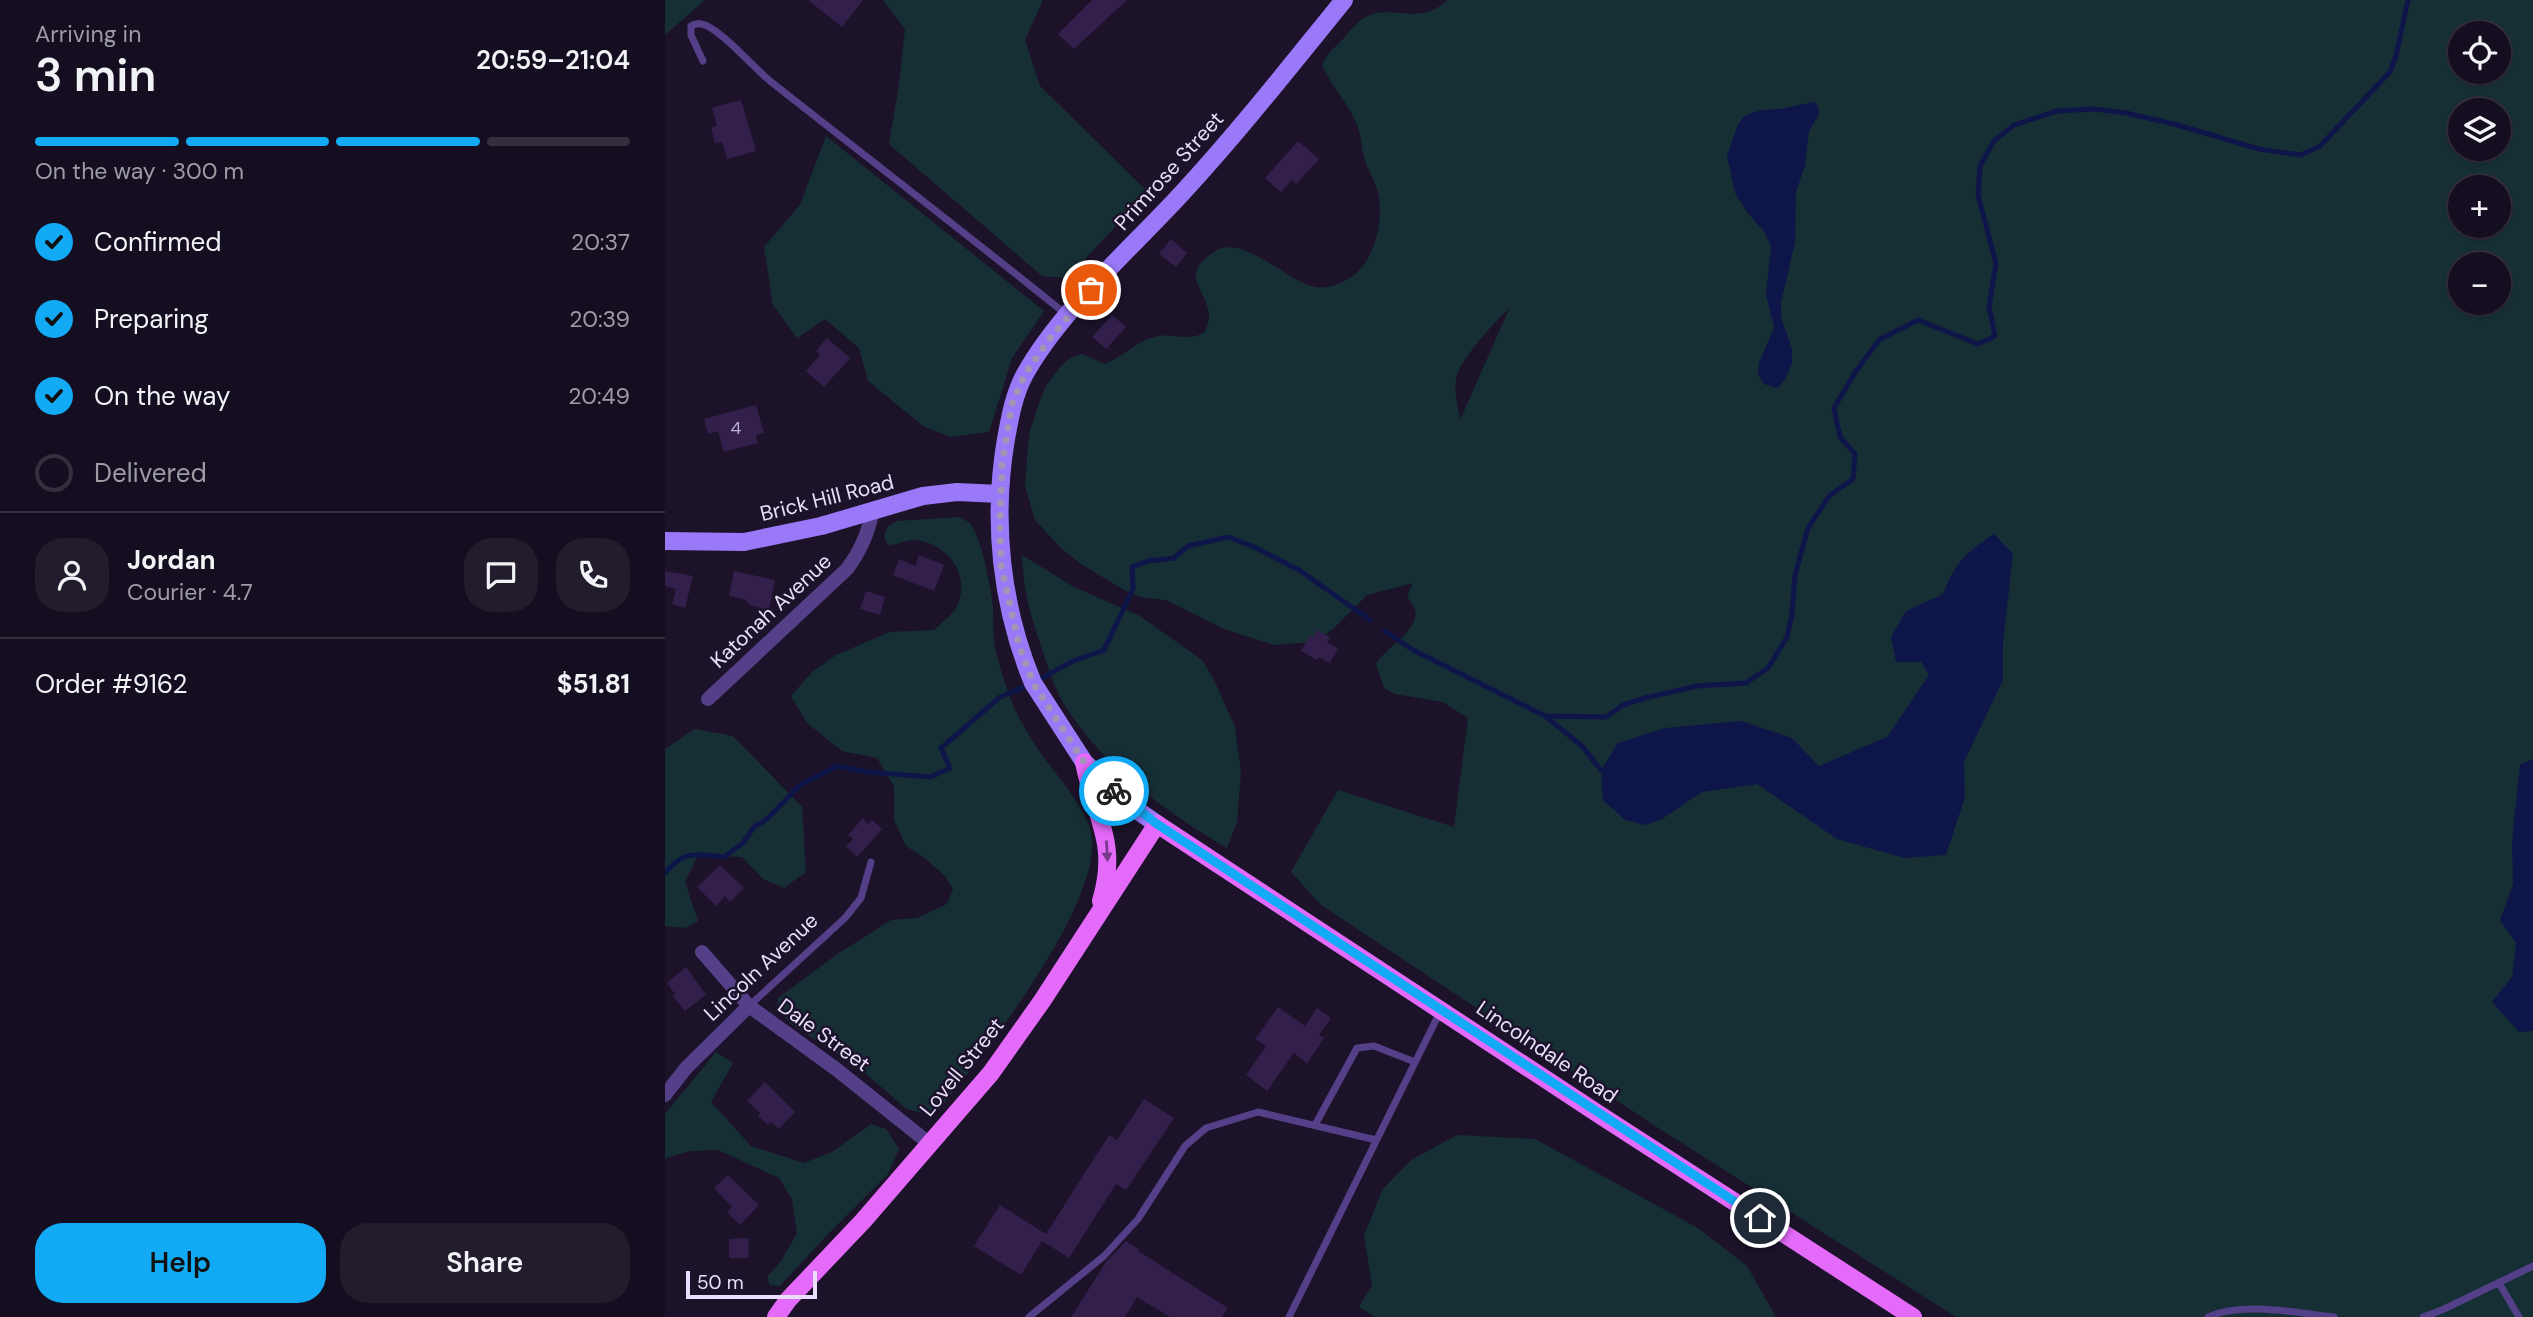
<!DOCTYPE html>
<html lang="en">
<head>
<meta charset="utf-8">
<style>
  body { margin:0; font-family:"DM Sans",sans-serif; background:#221c2d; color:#f1f3f6; height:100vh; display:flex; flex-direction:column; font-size:26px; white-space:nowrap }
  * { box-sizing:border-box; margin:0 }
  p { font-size:23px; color:#9d9ca5 }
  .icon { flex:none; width:38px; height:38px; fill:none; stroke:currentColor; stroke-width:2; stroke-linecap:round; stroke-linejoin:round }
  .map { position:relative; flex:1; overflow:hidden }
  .drawer { display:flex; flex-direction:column; background:#150e20; width:665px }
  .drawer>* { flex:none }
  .tools { position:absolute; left:1783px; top:21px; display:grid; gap:14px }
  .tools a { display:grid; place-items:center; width:63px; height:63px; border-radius:50%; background:#150e20; box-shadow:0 2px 5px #0004,0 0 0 2px #342e3e; font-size:35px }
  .scale { position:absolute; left:21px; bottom:18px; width:131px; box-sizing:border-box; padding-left:7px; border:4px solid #e9defe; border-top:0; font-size:19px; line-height:24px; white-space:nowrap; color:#e9defe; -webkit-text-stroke:5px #1c132b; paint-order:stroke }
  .pin { position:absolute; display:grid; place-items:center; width:60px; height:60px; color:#fff; margin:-30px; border:4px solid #fff; border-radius:50%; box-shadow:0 2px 7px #0007 }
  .courier { position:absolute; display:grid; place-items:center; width:70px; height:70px; margin:-35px; border:5px solid #13aaf5; border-radius:50%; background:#fff; color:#222; box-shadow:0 2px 9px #0007 }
  .head em { font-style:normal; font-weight:600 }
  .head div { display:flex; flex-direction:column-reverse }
  .head { display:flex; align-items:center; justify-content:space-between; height:119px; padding:0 35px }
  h1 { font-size:46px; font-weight:600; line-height:52px }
  .bar { display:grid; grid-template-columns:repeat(4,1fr); gap:10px 7px; align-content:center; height:84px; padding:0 35px }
  .bar i { height:9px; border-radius:5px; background:#342e3e }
  .bar .on { background:#13aaf5 }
  .bar p { grid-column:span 4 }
  .line { display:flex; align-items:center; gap:18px; padding:0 35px; border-top:2px solid #342e3e }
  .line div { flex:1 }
  .round { display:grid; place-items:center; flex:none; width:74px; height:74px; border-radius:28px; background:#221c2d }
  ol { padding:0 35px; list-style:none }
  li { display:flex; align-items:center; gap:21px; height:77px }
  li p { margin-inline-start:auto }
  li .icon { padding:7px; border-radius:50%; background:#13aaf5; color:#111; stroke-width:4 }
  li:last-child { color:#9d9ca5 }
  li i { width:38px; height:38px; border:4px solid #342e3e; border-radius:50% }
  .button { display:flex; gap:14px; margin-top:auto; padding:14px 35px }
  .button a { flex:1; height:80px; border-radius:28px; background:#13aaf5; color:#111; font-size:28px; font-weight:600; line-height:80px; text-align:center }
  .button a+a { background:#221c2d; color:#f1f3f6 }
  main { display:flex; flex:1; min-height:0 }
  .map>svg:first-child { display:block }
  .green { fill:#162f35; fill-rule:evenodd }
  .water { fill:#0e1649 }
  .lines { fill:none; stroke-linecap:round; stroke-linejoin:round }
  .stream { stroke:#0e1649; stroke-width:5 }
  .building { fill:#321f4b }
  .service { stroke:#534088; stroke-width:7 }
  .minor { stroke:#534088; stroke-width:14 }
  .secondary { stroke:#9a79f9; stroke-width:18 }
  .primary { stroke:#e46af9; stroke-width:18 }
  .oneway { fill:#763a88 }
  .done { stroke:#a197b4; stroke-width:7; stroke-dasharray:0 12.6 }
  .route { stroke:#13aaf5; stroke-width:9 }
  .labels { text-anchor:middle; stroke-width:5; stroke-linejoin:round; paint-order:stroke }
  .number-label { font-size:18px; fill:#bbaed1 }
  .street-label { font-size:21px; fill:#e9defe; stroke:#1c132b }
</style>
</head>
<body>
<main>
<section class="drawer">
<div class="head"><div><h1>3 min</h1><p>Arriving in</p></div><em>20:59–21:04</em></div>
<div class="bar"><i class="on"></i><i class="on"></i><i class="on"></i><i></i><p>On the way · 300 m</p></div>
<ol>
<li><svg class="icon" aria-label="check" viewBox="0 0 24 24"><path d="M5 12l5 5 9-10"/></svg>Confirmed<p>20:37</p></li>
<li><svg class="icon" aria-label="check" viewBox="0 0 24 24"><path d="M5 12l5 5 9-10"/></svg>Preparing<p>20:39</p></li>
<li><svg class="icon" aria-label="check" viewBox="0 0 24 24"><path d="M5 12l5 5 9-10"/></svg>On the way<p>20:49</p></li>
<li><i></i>Delivered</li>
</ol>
<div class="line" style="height:126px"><a class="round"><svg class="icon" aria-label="person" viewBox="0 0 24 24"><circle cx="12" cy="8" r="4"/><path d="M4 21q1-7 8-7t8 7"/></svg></a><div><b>Jordan</b><p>Courier · 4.7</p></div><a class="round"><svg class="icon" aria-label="chat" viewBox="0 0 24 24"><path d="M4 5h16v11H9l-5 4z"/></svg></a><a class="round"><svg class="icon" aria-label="phone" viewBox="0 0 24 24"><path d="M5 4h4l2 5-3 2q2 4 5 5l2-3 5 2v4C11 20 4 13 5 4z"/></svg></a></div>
<div class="line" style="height:91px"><div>Order #9162</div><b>$51.81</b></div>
<div class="button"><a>Help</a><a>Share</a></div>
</section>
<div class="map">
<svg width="1868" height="1317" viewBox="0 0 1868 1317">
  <rect width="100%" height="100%" fill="#1c132b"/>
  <!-- green -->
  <path class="green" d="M0 0H40L0 35Z
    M218 0H378L360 40 375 86 483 192 402 278 377 276 224 144 234 85 240 29Z
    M783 0H1868V1317H1291L998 1131 656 905 626 872 673 790 789 827 803 718 778 702 730 694 719 688 711 664C720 648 756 629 750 610 748 605 744 600 742 595L748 583 702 595 667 630 647 642 609 645 559 629 501 600 476 597 461 591 416 564 396 548 370 520 360 486 364 434 376 397 381 386 396 366 405 358 417 354 440 364C458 357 471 341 490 337 509 332 522 343 540 332 542 327 544 321 544 316 543 288 512 277 549 252 577 232 622 282 650 287 666 290 687 280 697 267 712 248 717 221 714 197 712 183 702 170 699 157 696 145 696 131 690 120 681 101 666 85 657 66 661 54 668 49 677 40 683 34 689 25 696 20 724 0 751 29 783 0ZM1796 33H1834V72H1796ZM1796 110H1834V149H1796ZM1796 187H1834V226H1796ZM1796 264H1834V303H1796ZM844 309 796 418H795C792 406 789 392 791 379 793 362 830 321 844 309Z
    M161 136 379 311 347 358 324 432 286 437 258 426 203 381 194 348 160 319 132 338 108 305 99 247 135 205Z
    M295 517C299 520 305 522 307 526 317 543 324 579 327 598 330 618 326 637 332 656 339 682 347 707 361 730 379 763 408 789 423 823 453 888 313 1061 272 1112L260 1114 242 1109 195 1069 126 1024 112 1007 113 998 171 955 226 920 252 918 282 904 288 889 280 876 261 859 241 846 229 820V786L212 758 177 751 142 723 126 696 147 672 171 655 225 632 269 630C276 623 288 615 292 606 307 575 282 542 249 540 241 540 231 545 223 545L219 538 222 527 232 521Z
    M357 555 409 587 475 616 537 660 549 680 570 727 576 772 572 822 562 848C497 809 440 769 399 704 389 688 383 666 377 649 366 617 358 589 357 555Z
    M30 729 68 736 137 807 141 872 119 888 98 879 77 857 33 855 20 882 33 921 21 928 0 926V749Z
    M51 1052 68 1063 46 1102 86 1146 139 1163 167 1152 206 1124 221 1129 234 1149 223 1174 161 1236 115 1286 105 1285 102 1277 116 1261 132 1233 127 1199 114 1178 53 1150 26 1151 0 1158V1114Z
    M792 1135 870 1139 1033 1228 1082 1266 1111 1317H710L694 1307 707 1285 699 1236 717 1190 746 1160Z"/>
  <!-- water -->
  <path class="water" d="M1150 102 1153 106 1154 114 1144 131 1140 165 1131 192 1130 242 1116 303V317L1127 349V364L1120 380 1112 388 1099 384 1093 375 1094 363 1109 328 1101 294 1106 246 1098 230 1082 212 1070 193 1062 156 1073 124 1081 115 1097 110 1114 109Z
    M1329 534 1348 554 1338 644V680L1299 762 1300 797 1281 855 1239 858 1172 839 1092 784 1037 792 997 819 981 825 960 820 938 800 936 770 953 743 1000 728 1076 721 1127 738 1154 766 1222 737 1264 675 1256 662H1231L1226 637 1241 611 1278 594C1290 563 1301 552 1329 534Z
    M1868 759V1031L1854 1032 1827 1002 1847 977 1851 943 1835 920 1848 884 1847 841 1855 765Z"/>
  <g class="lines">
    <!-- stream -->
    <path class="stream" d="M720 631 748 650 880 716 917 746 936 770
      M880 716 941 717 958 705 980 698 1032 686 1081 683 1103 668 1122 637 1127 615 1130 575 1143 528 1164 496 1188 479 1190 454 1175 437 1169 408 1191 371 1215 339 1253 320 1313 344 1330 336 1324 306 1331 264 1313 195 1315 166 1329 141 1349 125 1392 111 1429 109 1461 113 1509 124 1594 149 1635 155 1654 147 1725 72 1731 56 1743 0
      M0 873C17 851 33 853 59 857L78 843 89 827 102 819 135 785 172 766 202 772 266 777 285 768 276 748 335 697 368 683 408 661 439 650 468 589 467 567 483 561 509 558 523 546 563 537 589 547 634 570 705 620"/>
  </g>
  <!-- building -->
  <path class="building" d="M143 0H198L177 27Z
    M427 0H462L409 49 393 34Z
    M76 100 91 151 62 159 57 142 50 143 46 128 52 126 47 108Z
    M633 141 654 159 631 184 627 180 616 192 600 178Z
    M506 239 522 253 511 267 494 254Z
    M447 315 461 327 441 349 427 337Z
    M162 338 185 358 159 387 141 371 155 355 151 351Z
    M91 405 99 433 91 435 93 443 59 452 53 431 43 434 39 419Z
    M254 555 279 565 269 591 228 575 234 559 250 566Z
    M0 571 28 576 20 608 7 604 11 589 0 586Z
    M69 571 110 580 104 610 84 605 81 600 64 596Z
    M201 591 220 597 215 615 195 609Z
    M652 630 665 637 662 642 673 648 665 663 654 657 652 660 636 651 645 635 648 637Z
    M198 818 203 824 207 820 217 829 192 857 181 846 188 839 183 835Z
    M55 865 79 888 65 902 60 896 51 906 32 887Z
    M21 967 41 995 20 1011 8 996 10 994 2 983Z
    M613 1007 640 1026 652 1008 666 1018 654 1035 659 1038 642 1063 629 1053 602 1091 581 1075 601 1046 590 1039Z
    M100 1082 130 1112 114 1129 106 1122 103 1125 93 1116 95 1113 82 1101Z
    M479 1099 509 1118 461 1190 451 1184 404 1258 377 1241 356 1275 309 1246 335 1205 381 1234 444 1135 452 1140Z
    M63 1175 94 1205 75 1225 62 1212 67 1207 49 1188Z
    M83 1238 84 1258H64V1239Z
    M461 1241 474 1249 473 1251 563 1308 557 1317H505L472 1297 460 1317H406L441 1262Z"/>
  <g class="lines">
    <!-- service -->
    <path class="service" d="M38 61 26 35V26C30 24 32 23 36 24 53 26 90 69 105 81 204 159 304 236 402 315
      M84 1006 180 918 196 898 206 862
      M650 1125 692 1048 709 1046 750 1062
      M1834 1283 1854 1317
      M364 1317 439 1256 473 1219 520 1146 541 1128 593 1112 711 1140
      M624 1317 776 1010
      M1543 1317C1578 1301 1632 1313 1669 1317
      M1758 1317 1777 1310 1868 1266"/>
    <!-- minor -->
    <path class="minor" d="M43 699 182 569C196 550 203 533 208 510
      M37 952 84 1006 171 1069 265 1144
      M0 1095 21 1068 84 1006"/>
    <!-- secondary -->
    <path class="secondary" d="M0 541 79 542 156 526 258 496 292 492 335 494
      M492 824 466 806 419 762 368 683C336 606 327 521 341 439 345 417 349 394 360 374 396 309 469 246 519 191 575 130 627 64 679 0"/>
    <!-- primary -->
    <path class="primary" d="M419 762C429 817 454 841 436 901
      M111 1317 123 1300 198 1221 326 1073 377 1001 492 824 938 1117 1248 1317"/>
  </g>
  <!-- one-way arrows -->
  <defs><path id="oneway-solid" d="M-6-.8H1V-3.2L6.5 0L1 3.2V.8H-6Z" transform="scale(1.75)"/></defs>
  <use class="oneway" href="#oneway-solid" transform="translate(442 851) rotate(87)"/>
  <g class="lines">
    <!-- done -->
    <path class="done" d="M426 290 386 337 360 374 347 404 337 464 335 526 336 565 354 645 368 683 419 762 449 791"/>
    <!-- route -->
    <path class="route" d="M449 791 492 824 1095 1218"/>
  </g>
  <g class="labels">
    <!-- number labels -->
    <g class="number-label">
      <text x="71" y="434">4</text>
    </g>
    <!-- street labels -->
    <g class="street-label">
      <text transform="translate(504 171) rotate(-48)" y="7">Primrose Street</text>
      <text transform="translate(162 498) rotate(-14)" y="7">Brick Hill Road</text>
      <text transform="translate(106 611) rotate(-43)" y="7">Katonah Avenue</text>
      <text transform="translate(96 967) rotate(-43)" y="7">Lincoln Avenue</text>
      <text transform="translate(159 1035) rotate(36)" y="7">Dale Street</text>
      <text transform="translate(882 1052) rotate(34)" y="7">Lincolndale Road</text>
      <text transform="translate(297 1067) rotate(-51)" y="7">Lovell Street</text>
    </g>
  </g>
</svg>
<div class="tools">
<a><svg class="icon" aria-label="locate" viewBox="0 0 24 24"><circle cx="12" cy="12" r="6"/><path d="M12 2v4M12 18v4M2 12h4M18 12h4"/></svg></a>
<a><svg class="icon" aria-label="layers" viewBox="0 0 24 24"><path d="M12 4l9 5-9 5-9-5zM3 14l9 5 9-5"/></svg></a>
<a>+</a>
<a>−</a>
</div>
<div class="scale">50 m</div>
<div class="pin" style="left:426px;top:290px;background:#ea580c"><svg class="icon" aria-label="bag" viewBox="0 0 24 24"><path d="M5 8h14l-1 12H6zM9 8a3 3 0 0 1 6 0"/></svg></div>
<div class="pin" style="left:1095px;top:1218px;background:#1f2937"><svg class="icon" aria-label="home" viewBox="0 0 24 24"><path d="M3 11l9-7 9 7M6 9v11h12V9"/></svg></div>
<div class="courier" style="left:449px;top:791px"><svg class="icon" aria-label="bike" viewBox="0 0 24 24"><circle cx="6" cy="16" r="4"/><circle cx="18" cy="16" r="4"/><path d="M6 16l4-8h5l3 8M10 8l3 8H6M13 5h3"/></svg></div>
</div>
</main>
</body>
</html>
